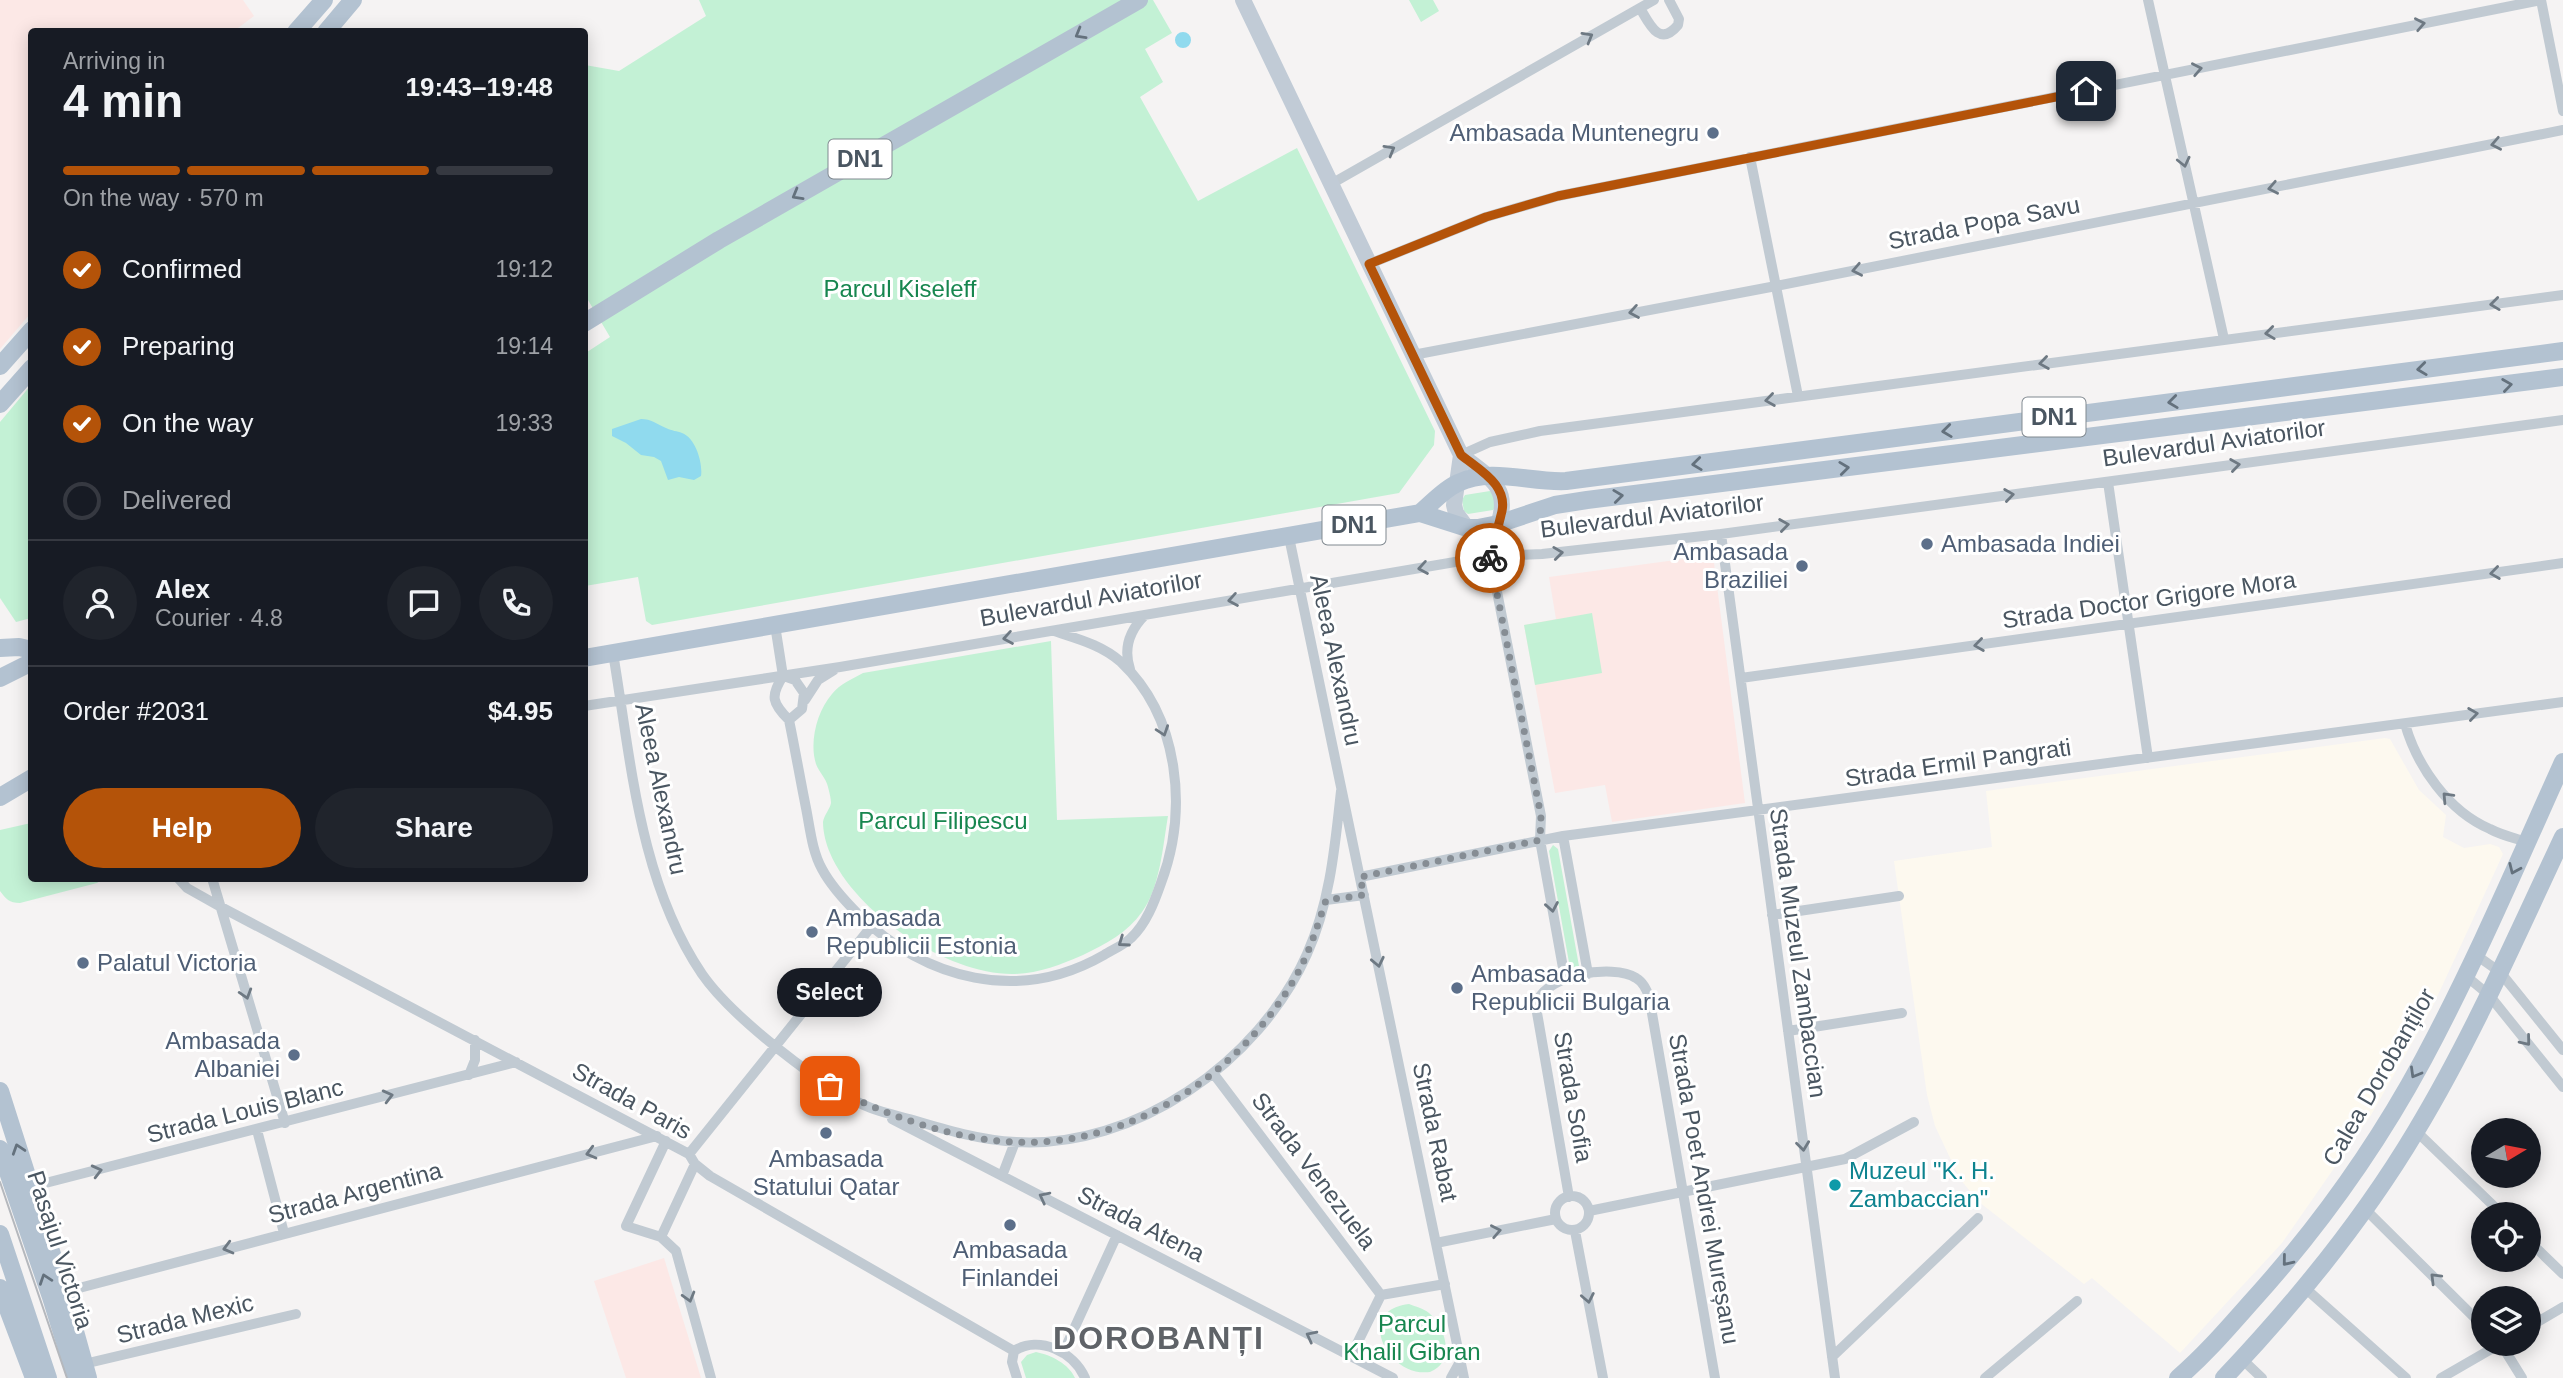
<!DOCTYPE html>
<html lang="en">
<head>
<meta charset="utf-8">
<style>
  body { margin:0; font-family:Arial,sans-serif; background:#20242c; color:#f1f3f6; height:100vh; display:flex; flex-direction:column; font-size:26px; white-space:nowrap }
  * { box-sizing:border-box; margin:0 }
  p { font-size:23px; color:#9ea1a6 }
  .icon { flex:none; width:38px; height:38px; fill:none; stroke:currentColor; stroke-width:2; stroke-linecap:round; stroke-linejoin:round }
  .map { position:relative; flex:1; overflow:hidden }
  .details { position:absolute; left:28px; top:28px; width:560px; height:854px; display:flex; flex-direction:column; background:#171b24; border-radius:7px; box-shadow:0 4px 18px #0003 }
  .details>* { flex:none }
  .needle { width:46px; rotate:80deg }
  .buttons { position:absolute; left:2471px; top:1118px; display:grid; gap:14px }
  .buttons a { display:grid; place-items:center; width:70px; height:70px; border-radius:50%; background:#171b24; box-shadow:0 4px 18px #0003; font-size:35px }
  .pin { position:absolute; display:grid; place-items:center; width:60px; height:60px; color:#fff; margin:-30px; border-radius:14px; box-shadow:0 4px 10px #0006 }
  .courier { position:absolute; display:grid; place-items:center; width:70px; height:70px; margin:-35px; border:5px solid #b45309; border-radius:50%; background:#fff; color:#222; box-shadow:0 2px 9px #0007 }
  .bubble { position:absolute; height:49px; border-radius:24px; background:#171b24; box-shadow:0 4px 18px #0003; font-size:23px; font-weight:600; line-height:49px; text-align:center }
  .overview em { font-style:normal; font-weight:600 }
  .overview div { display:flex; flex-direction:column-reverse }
  .overview { display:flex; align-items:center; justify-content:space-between; height:119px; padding:0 35px }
  h1 { font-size:46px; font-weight:600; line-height:52px }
  .bar { display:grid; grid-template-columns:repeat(4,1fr); gap:10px 7px; align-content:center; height:84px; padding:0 35px }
  .bar i { height:9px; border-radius:5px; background:#363941 }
  .bar .active { background:#b45309 }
  .bar p { grid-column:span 4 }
  .line { display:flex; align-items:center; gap:18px; padding:0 35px; border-top:2px solid #363941 }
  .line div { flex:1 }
  .round { display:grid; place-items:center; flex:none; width:74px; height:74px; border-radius:37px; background:#20242c }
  ol { padding:0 35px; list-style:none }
  li { display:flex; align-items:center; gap:21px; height:77px }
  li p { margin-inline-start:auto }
  li .icon { padding:7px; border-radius:50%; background:#b45309; color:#fff; stroke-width:4 }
  li:last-child { color:#9ea1a6 }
  li i { width:38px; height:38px; border:4px solid #363941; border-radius:50% }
  .cta { display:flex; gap:14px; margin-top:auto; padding:14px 35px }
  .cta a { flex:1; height:80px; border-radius:42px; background:#b45309; color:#fff; font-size:28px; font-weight:600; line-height:80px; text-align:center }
  .cta a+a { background:#20242c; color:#f1f3f6 }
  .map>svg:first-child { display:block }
  .commercial { fill:#fdf9ef }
  .medical { fill:#fce8e6 }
  .green { fill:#c3f1d5 }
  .water { fill:#90daee }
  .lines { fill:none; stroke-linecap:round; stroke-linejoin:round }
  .street { stroke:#c1cad2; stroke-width:10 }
  .secondary { stroke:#c1cbd6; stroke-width:16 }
  .primary { stroke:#b3c2d1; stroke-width:18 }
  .tram { stroke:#b5b8bd; stroke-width:2 }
  .oneway { stroke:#6e7983 }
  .oneway2 { stroke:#64717d }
  .done { stroke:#868d94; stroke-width:7; stroke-dasharray:0 12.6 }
  .route { stroke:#b45309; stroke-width:9 }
  .service-dot { fill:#5c6f8a; stroke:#fff; stroke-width:2.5 }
  .culture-dot { fill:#0f9aa8; stroke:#fff; stroke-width:2.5 }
  .labels { text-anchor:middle; stroke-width:6; stroke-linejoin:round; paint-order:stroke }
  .shield { fill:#fff; stroke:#808990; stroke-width:2 }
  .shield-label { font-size:23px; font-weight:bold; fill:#4a5661 }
  .service-label { font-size:24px; fill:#4e5e75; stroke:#fff; text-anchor:start }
  .street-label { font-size:24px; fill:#4a5661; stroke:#fff }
  .park-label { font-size:24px; fill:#17864f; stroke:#fff }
  .culture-label { font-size:24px; fill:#0d838f; stroke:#fff; text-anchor:start }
  .district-label { font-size:32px; font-weight:bold; letter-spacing:2px; fill:#5f6368; stroke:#fff }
</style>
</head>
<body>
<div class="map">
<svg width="2563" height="1378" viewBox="0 0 2563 1378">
  <rect width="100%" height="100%" fill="#f5f3f3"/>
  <!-- commercial -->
  <path class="commercial" d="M2385 738 2390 739 2419 790 2446 815 2443 837 2464 848 2490 844 2499 847 2503 854 2432 1008 2371 1115 2282 1243 2180 1353 2092 1278 2084 1284 1979 1202 1960 1179 1935 1126 1927 1095 1894 861 1992 847 1986 791Z"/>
  <!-- medical -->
  <path class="medical" d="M0 0H243L254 16 234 31 32 32 31 313 0 349Z
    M1713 555 1745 803 1612 822 1605 785 1555 793 1524 625 1556 619 1549 577Z
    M664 1258 701 1378H626L594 1281Z"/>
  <!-- green -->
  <path class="green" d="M699 0H1153L1172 33 1145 49 1163 82 1140 97 1198 201 1297 148 1435 431 1434 445 1399 493 652 625 646 621 638 577 585 586 584 354 610 337 585 295V65L619 71 706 16Z
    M1409 0H1433L1439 11 1421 22Z
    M31 385V618L16 622 0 598V422Z
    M1490 491 1494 495 1496 506 1493 510 1468 514 1464 511 1462 500 1465 495Z
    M1592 613 1602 673 1535 685 1524 625Z
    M1051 641 1057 820 1168 816C1163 845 1160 888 1142 912 1127 933 1106 944 1083 955 1060 965 1037 974 1012 974 947 974 855 913 830 853 826 844 823 832 823 822 824 815 830 809 831 803 831 798 829 791 828 787 826 778 819 772 816 764 809 742 817 711 832 694 840 684 852 679 863 673Z
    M31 823 32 878 103 879 97 883 20 903C9 903 6 899 0 891V830Z
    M1553 845 1558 849 1579 966 1575 971 1570 968 1549 851Z
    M1409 1304C1416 1307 1423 1308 1429 1313 1446 1327 1456 1362 1430 1372 1387 1378 1354 1310 1409 1304Z
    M1036 1352C1051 1355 1069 1364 1075 1378H1026L1021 1362 1027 1355Z"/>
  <!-- water -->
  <path class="water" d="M1175 40a8 8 0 1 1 16 0a8 8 0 1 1-16 0Z
    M641 419C651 419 657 424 666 428 672 431 677 431 682 433 696 438 703 464 701 476L694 480 679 477 668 480 661 461 654 457 641 455 626 443 612 436V429Z"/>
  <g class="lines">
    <!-- street -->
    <path class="street" d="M2148 0 2224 339
      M1640 8C1649 23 1659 48 1678 25L1679 19 1669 0
      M1750 157 1798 396
      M1331 184 1654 0
      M1369 264 1486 217 1558 196 2541 0 2563 111
      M1413 355 1776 286 2563 130
      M1461 455 1490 442 1540 431 2563 295
      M2108 482 2148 758
      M1498 524 1490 556 1541 816 1540 840 1565 979
      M1467 528 1490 556
      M1721 534 1835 1378
      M1289 537 1464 1378
      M775 625 783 676C770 696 772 703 789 720 795 749 800 778 806 808 810 828 812 851 822 869 831 886 845 901 858 914 926 980 1019 1004 1104 955 1112 950 1124 945 1131 938 1146 924 1154 903 1161 883 1188 811 1180 718 1121 662 1102 645 1078 639 1054 631
      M613 653C631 760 639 881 702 974 731 1016 824 1090 871 1108 884 1113 899 1116 913 1120 946 1130 980 1140 1016 1142 1135 1149 1259 1062 1307 954 1330 903 1335 846 1341 791
      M1130 669C1123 648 1130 630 1145 615
      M784 676 795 680 804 693 802 709 789 720
      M1741 678 2563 563
      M805 700 818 680 834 670
      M584 706 840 667 1490 556 1542 554 1721 534 2563 420
      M2405 724C2417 766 2448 811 2490 829 2501 835 2514 838 2527 842
      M1563 836 1588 974
      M1360 877 1563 836 2563 702
      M178 878 187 888 219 906 689 1154 695 1164 710 1176 1014 1351
      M212 878 285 1123
      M1326 900 1364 895
      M1772 915 1899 896
      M2476 955 2500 972 2563 1050
      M2466 976 2489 995 2563 1087
      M1788 1031 1902 1013
      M1213 1073 1381 1295
      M469 1075 475 1060V1040
      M892 1119 1393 1378
      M257 1130 284 1233
      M2416 1131 2502 1214
      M666 1141 626 1226 661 1237 676 1251 711 1378
      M689 1154 871 927
      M1002 1176 1015 1142
      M30 1187 516 1062
      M1555 1213a17 17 0 1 1 34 0a17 17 0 1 1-34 0Z
      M1569 1197 1536 1007C1539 975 1614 963 1636 978 1643 982 1646 989 1649 996L1715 1378
      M2365 1209 2483 1326
      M1589 1211 1845 1159 1914 1122
      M1575 1231 1603 1378
      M661 1237 695 1164
      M2529 1241 2563 1274
      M1436 1243 1556 1219
      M2305 1288 2406 1378
      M64 1292 657 1136
      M2529 1327 2563 1307
      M2501 1344 2522 1378
      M1014 1351C1039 1335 1074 1352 1085 1378
      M1014 1351 1012 1362 1017 1378
      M1063 1353 1117 1235
      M1351 1356 1381 1295 1445 1284
      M1832 1357 1978 1218
      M2242 1359 2262 1378
      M84 1364 296 1314
      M1451 1378 1461 1360
      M1985 1378 2077 1301
      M2441 1378 2500 1344"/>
    <!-- secondary -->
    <path class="secondary" d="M1243 0 1461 455C1487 476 1512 487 1498 524
      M1461 455 1454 505 1456 513 1467 528"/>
    <!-- primary -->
    <path class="primary" d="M296 32 324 0
      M326 32 353 0
      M584 323 719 240 1139 0
      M0 366 32 330
      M0 404 32 368
      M1420 513C1431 504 1444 489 1458 483 1491 467 1531 483 1566 481L2563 351
      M0 648 19 647 32 650
      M584 658 1420 513 1467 528H1478L1498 524 1555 505 1587 500 2563 377
      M0 678 32 662
      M0 797 32 778
      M0 1091 64 1292 88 1378
      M0 1149 51 1297 76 1378
      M0 1234 48 1378
      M0 1288 34 1378
      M2178 1378C2205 1355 2228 1328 2252 1301 2318 1228 2376 1147 2423 1060 2475 963 2518 862 2563 762
      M2224 1378C2296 1302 2363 1220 2416 1131 2472 1038 2517 935 2563 837"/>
    <!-- tram -->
    <path class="tram" d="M0 1182 67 1378"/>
  </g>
  <!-- one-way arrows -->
  <defs><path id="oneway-chevron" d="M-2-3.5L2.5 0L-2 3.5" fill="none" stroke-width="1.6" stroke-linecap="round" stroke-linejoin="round" transform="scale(1.75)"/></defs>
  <g class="oneway">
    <use href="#oneway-chevron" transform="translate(2420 24) rotate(-11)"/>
    <use href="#oneway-chevron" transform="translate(1588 37) rotate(-30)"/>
    <use href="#oneway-chevron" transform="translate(2197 69) rotate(-11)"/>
    <use href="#oneway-chevron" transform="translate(2496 144) rotate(169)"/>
    <use href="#oneway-chevron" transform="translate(1390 150) rotate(-30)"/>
    <use href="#oneway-chevron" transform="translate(2184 162) rotate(77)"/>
    <use href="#oneway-chevron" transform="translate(2273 188) rotate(169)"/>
    <use href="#oneway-chevron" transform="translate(1857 270) rotate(169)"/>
    <use href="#oneway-chevron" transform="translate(2495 304) rotate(173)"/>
    <use href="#oneway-chevron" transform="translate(1634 312) rotate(170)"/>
    <use href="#oneway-chevron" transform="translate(2270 333) rotate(173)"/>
    <use href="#oneway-chevron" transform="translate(2044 363) rotate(172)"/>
    <use href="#oneway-chevron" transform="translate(1770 400) rotate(172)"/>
    <use href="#oneway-chevron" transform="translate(2235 465) rotate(-8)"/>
    <use href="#oneway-chevron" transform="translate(2009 495) rotate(-8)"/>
    <use href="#oneway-chevron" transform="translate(1784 525) rotate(-8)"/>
    <use href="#oneway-chevron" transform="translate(1558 553) rotate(-7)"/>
    <use href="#oneway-chevron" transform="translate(1423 568) rotate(170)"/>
    <use href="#oneway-chevron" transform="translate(2495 573) rotate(172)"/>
    <use href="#oneway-chevron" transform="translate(1233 600) rotate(170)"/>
    <use href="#oneway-chevron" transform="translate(1008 638) rotate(170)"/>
    <use href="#oneway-chevron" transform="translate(1979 645) rotate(172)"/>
    <use href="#oneway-chevron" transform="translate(2473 714) rotate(-8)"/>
    <use href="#oneway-chevron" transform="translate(1163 731) rotate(71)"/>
    <use href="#oneway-chevron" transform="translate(2447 797) rotate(-133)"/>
    <use href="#oneway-chevron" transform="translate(1552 907) rotate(80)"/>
    <use href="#oneway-chevron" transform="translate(1123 942) rotate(145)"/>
    <use href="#oneway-chevron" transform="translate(1378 962) rotate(78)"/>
    <use href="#oneway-chevron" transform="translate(246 994) rotate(73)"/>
    <use href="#oneway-chevron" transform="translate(2526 1041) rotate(51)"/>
    <use href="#oneway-chevron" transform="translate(388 1096) rotate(-14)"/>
    <use href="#oneway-chevron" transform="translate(1803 1146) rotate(83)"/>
    <use href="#oneway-chevron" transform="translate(591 1153) rotate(165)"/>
    <use href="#oneway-chevron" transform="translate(97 1171) rotate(-14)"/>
    <use href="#oneway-chevron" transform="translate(1044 1197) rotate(-153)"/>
    <use href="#oneway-chevron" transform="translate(1496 1231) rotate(-11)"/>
    <use href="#oneway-chevron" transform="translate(228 1248) rotate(165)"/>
    <use href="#oneway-chevron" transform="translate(2435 1278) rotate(-135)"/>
    <use href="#oneway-chevron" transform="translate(689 1297) rotate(74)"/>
    <use href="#oneway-chevron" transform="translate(1588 1298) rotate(79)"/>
    <use href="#oneway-chevron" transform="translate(1311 1336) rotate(-153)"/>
  </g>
  <g class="oneway2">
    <use href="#oneway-chevron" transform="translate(1080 34) rotate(150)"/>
    <use href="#oneway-chevron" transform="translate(797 195) rotate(150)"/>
    <use href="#oneway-chevron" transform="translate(2422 369) rotate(173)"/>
    <use href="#oneway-chevron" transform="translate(2507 385) rotate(-8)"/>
    <use href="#oneway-chevron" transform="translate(2173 402) rotate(173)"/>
    <use href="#oneway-chevron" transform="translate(1947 431) rotate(173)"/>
    <use href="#oneway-chevron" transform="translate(1697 464) rotate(173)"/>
    <use href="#oneway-chevron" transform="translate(1844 468) rotate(-7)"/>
    <use href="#oneway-chevron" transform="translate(1618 496) rotate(-7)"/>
    <use href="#oneway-chevron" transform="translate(2514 869) rotate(114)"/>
    <use href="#oneway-chevron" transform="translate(2415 1073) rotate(120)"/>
    <use href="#oneway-chevron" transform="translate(18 1149) rotate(-108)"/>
    <use href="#oneway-chevron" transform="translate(2287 1261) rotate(129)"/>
    <use href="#oneway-chevron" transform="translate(45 1279) rotate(-109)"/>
  </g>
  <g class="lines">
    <!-- done -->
    <path class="done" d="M830 1086C884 1115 954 1140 1016 1142 1130 1147 1239 1075 1295 978 1309 954 1317 927 1326 900L1364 895 1360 877 1540 840 1541 816 1490 558"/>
    <!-- route -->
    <path class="route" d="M1490 558C1492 544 1498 529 1501 515 1510 486 1481 471 1461 455L1369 264 1486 217 1558 196 2086 91"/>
  </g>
  <!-- markers -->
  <g class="service-dot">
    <circle cx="1713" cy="133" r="7"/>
    <circle cx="1927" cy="544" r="7"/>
    <circle cx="1802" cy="566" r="7"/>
    <circle cx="812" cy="932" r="7"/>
    <circle cx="83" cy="963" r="7"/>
    <circle cx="1457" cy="988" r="7"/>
    <circle cx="294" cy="1055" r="7"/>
    <circle cx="826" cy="1133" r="7"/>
    <circle cx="1010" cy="1225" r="7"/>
  </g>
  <circle class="culture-dot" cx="1835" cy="1185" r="7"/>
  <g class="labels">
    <!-- shield labels -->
    <g class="shield">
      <rect x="828.5" y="139.5" width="63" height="39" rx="5"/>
      <rect x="2022.5" y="397.5" width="63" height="39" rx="5"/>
      <rect x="1322.5" y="505.5" width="63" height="39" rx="5"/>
    </g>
    <g class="shield-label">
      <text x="860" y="167">DN1</text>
      <text x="2054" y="425">DN1</text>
      <text x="1354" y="533">DN1</text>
    </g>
    <!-- service labels -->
    <g class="service-label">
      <text x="1699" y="141" text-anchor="end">Ambasada Muntenegru</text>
      <text x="1941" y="552">Ambasada Indiei</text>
      <text x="1788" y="560" text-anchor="end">Ambasada<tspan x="1788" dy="28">Braziliei</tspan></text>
      <text x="826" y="926">Ambasada<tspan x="826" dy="28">Republicii Estonia</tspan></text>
      <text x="97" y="971">Palatul Victoria</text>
      <text x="1471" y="982">Ambasada<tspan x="1471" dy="28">Republicii Bulgaria</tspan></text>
      <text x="280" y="1049" text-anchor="end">Ambasada<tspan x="280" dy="28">Albaniei</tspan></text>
      <text x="826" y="1167" text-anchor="middle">Ambasada<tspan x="826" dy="28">Statului Qatar</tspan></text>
      <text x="1010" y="1258" text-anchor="middle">Ambasada<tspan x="1010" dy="28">Finlandei</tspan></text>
    </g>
    <!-- street labels -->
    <g class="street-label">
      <text transform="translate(1984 223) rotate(-11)" y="8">Strada Popa Savu</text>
      <text transform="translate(2214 443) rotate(-8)" y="8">Bulevardul Aviatorilor</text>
      <text transform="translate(1652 516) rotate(-7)" y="8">Bulevardul Aviatorilor</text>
      <text transform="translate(1091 599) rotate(-10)" y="8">Bulevardul Aviatorilor</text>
      <text transform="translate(2149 600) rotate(-8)" y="8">Strada Doctor Grigore Mora</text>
      <text transform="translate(1336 660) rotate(78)" y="8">Aleea Alexandru</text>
      <text transform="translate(1958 763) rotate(-8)" y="8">Strada Ermil Pangrati</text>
      <text transform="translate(661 789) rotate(78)" y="8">Aleea Alexandru</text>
      <text transform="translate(1798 953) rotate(82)" y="8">Strada Muzeul Zambaccian</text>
      <text transform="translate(2379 1077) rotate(-60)" y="8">Calea Dorobanților</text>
      <text transform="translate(1573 1097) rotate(80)" y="8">Strada Sofia</text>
      <text transform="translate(632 1101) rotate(29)" y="8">Strada Paris</text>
      <text transform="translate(245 1111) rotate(-14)" y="8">Strada Louis Blanc</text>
      <text transform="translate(1435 1132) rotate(78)" y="8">Strada Rabat</text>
      <text transform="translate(1314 1171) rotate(53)" y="8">Strada Venezuela</text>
      <text transform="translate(1704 1189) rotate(80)" y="8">Strada Poet Andrei Mureșanu</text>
      <text transform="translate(355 1193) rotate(-15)" y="8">Strada Argentina</text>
      <text transform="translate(1141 1224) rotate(27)" y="8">Strada Atena</text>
      <text transform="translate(60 1250) rotate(72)" y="8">Pasajul Victoria</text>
      <text transform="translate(185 1319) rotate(-14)" y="8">Strada Mexic</text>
    </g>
    <!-- park labels -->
    <g class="park-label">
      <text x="900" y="297">Parcul Kiseleff</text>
      <text x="943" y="829">Parcul Filipescu</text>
      <text x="1412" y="1332">Parcul<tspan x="1412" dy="28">Khalil Gibran</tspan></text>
    </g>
    <!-- culture labels -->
    <g class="culture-label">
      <text x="1849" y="1179">Muzeul "K. H.<tspan x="1849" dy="28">Zambaccian"</tspan></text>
    </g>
    <!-- district labels -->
    <g class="district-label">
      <text x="1159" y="1349">DOROBANȚI</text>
    </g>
  </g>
</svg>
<div class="buttons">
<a><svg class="needle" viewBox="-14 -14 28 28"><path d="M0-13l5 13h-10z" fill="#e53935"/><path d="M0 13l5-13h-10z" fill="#9ea1a6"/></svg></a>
<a><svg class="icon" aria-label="locate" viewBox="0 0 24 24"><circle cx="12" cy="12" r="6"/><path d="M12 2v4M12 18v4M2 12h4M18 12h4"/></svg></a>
<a><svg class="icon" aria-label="layers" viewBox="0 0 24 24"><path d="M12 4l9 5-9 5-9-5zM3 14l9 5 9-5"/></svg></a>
</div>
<div class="pin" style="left:830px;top:1086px;background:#ea580c"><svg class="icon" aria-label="bag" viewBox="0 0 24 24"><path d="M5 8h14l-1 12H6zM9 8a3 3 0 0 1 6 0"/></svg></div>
<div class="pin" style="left:2086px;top:91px;background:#1f2937"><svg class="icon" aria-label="home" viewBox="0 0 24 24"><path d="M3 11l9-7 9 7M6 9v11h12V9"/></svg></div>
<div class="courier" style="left:1490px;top:558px"><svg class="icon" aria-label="bike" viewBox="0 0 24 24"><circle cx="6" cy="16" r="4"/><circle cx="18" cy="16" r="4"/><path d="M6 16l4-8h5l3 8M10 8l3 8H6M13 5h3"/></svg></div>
<div class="bubble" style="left:777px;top:968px;width:105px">Select</div>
<section class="details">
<div class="overview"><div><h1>4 min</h1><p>Arriving in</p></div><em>19:43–19:48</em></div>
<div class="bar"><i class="active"></i><i class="active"></i><i class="active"></i><i></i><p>On the way · 570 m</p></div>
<ol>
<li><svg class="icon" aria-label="check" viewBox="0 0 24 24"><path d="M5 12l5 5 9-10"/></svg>Confirmed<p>19:12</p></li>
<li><svg class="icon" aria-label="check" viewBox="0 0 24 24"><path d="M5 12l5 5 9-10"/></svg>Preparing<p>19:14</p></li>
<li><svg class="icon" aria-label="check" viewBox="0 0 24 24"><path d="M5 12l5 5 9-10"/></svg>On the way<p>19:33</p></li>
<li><i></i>Delivered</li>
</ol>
<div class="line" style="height:126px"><a class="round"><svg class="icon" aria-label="person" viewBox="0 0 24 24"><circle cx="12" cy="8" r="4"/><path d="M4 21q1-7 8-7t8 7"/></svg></a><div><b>Alex</b><p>Courier · 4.8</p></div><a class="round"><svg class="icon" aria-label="chat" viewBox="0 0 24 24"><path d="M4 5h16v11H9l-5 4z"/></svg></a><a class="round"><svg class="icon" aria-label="phone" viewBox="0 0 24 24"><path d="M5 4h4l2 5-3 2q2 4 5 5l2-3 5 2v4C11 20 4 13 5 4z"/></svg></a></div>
<div class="line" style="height:91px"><div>Order #2031</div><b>$4.95</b></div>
<div class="cta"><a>Help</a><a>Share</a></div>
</section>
</div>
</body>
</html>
